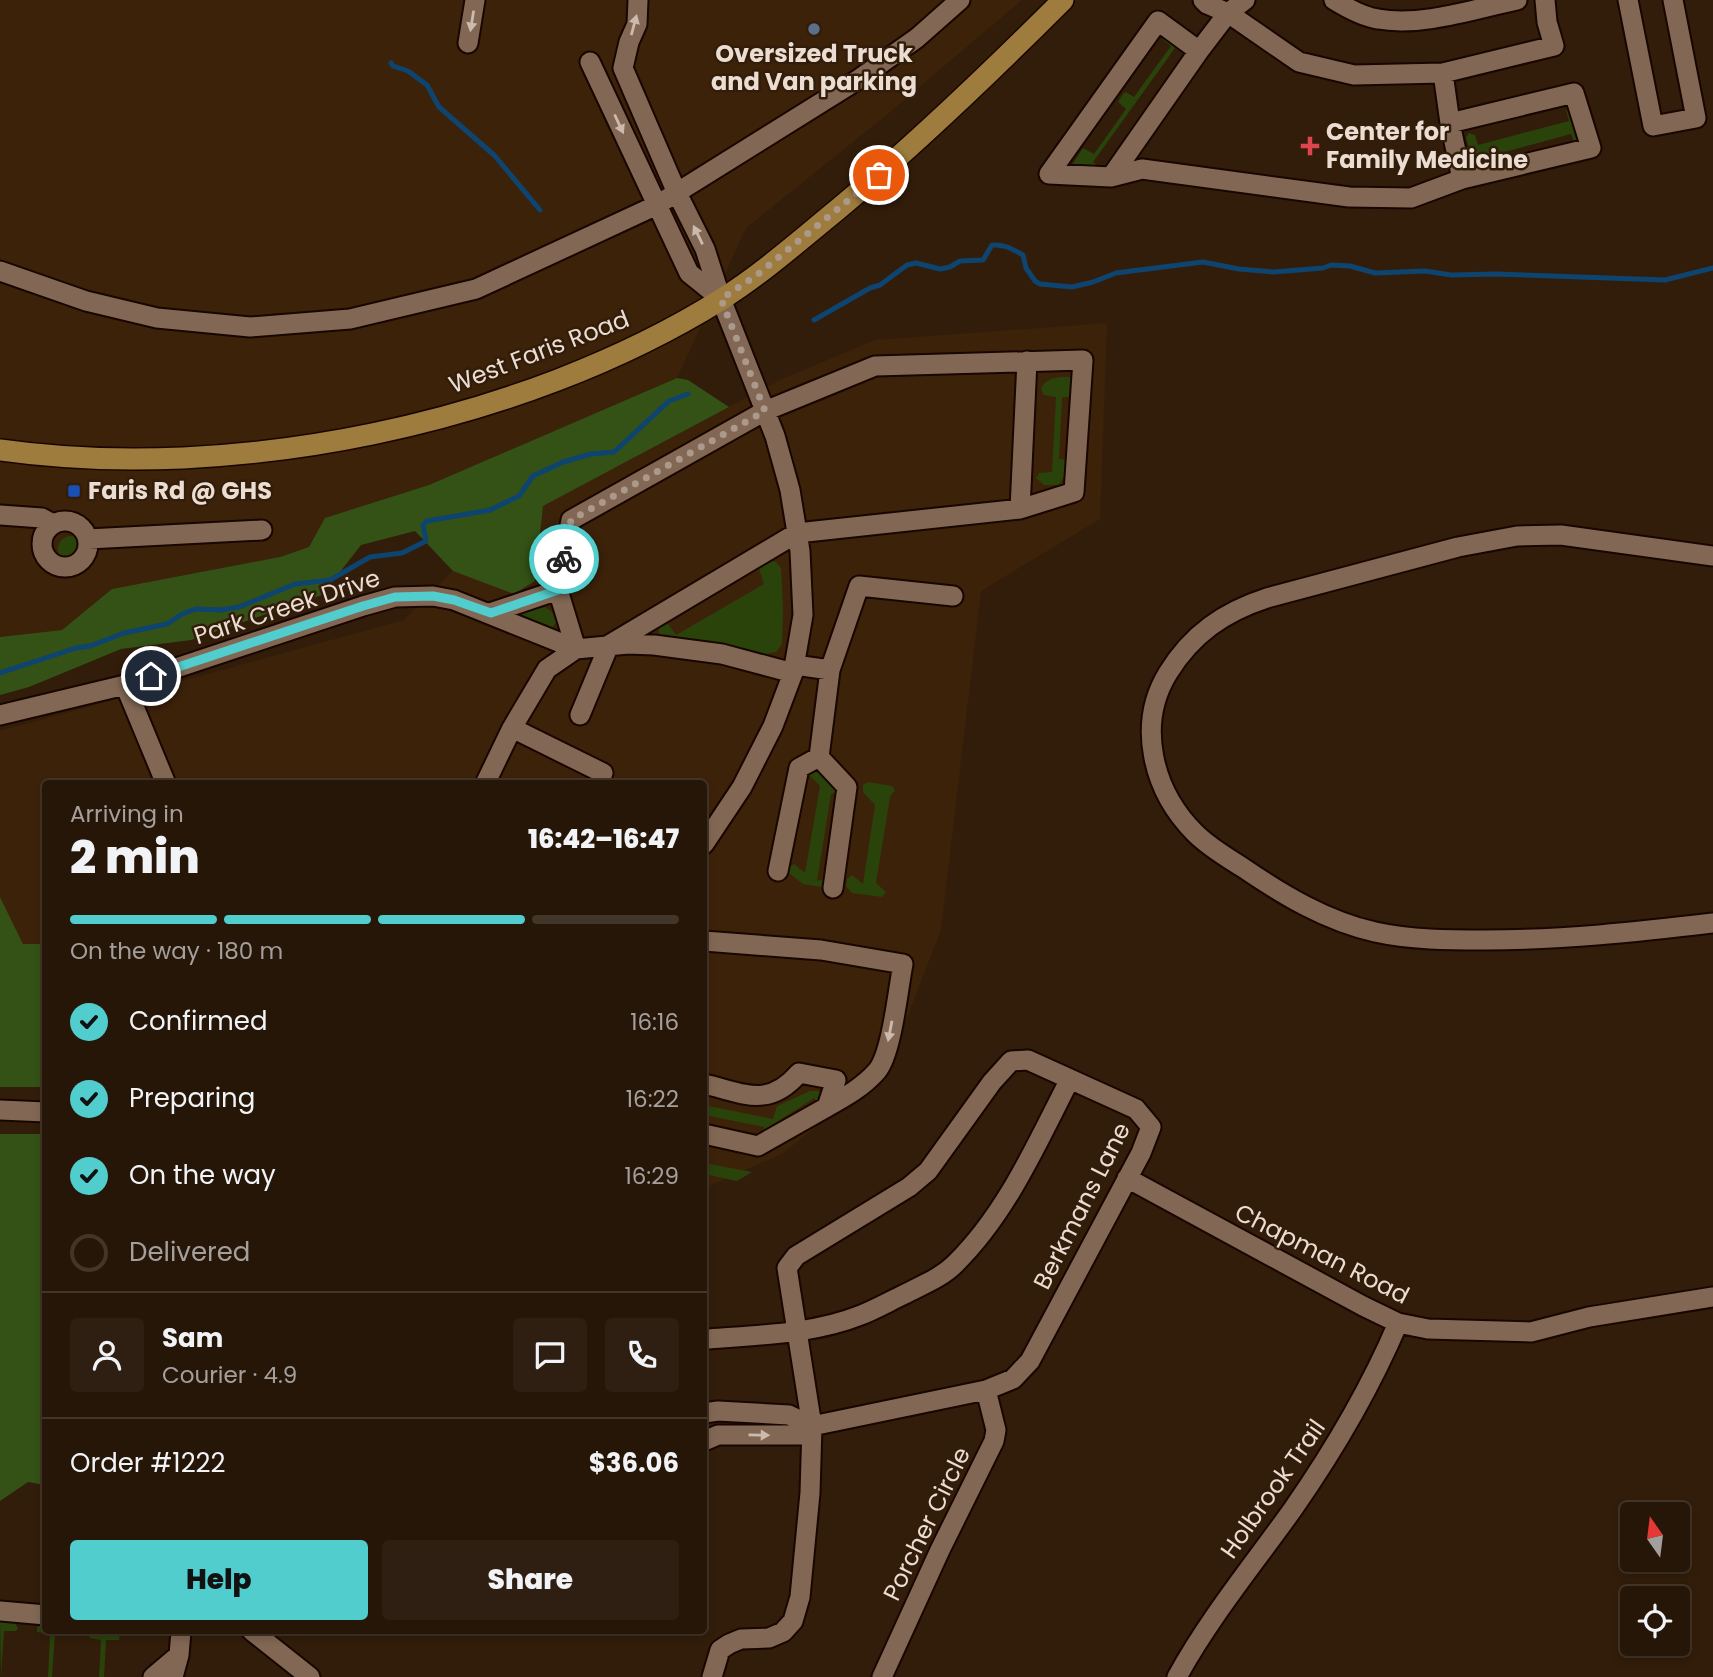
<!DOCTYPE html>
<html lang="en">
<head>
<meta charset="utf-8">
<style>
  body { margin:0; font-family:Poppins,sans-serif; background:#2e1f12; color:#f1f3f6; height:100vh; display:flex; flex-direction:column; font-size:26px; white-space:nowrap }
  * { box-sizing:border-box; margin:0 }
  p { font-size:23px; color:#a49f9c }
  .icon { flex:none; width:38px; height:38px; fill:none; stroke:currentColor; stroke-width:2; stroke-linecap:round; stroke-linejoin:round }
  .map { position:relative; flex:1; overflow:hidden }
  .drawer { position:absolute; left:42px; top:780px; width:665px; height:854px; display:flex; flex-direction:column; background:#261608; border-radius:7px; box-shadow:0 4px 10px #0003,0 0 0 2px #423529 }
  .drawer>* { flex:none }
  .needle { width:46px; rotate:346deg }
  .controls { position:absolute; left:1620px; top:1502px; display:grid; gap:14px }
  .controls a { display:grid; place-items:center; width:70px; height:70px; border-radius:7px; background:#261608; box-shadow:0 4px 10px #0003,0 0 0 2px #423529; font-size:35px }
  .pin { position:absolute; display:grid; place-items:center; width:60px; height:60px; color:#fff; margin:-30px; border:4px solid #fff; border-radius:50%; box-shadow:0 2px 7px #0007 }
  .courier { position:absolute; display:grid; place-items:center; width:70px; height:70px; margin:-35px; border:5px solid #52cdce; border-radius:50%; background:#fff; color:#222; box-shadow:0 2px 9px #0007 }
  .overview em { font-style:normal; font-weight:800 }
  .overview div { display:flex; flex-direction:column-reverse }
  .overview { display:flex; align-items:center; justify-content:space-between; height:119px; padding:0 28px }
  h1 { font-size:46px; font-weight:800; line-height:52px }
  .bar { display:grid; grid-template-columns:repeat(4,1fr); gap:10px 7px; align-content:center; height:84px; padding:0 28px }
  .bar i { height:9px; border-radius:5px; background:#423529 }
  .bar .selected { background:#52cdce }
  .bar p { grid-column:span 4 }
  .line { display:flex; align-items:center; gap:18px; padding:0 28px; border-top:2px solid #423529 }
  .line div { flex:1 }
  .round { display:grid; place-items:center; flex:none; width:74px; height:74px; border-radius:7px; background:#2e1f12 }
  ol { padding:0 28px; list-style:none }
  li { display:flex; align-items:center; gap:21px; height:77px }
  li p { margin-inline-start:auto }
  li .icon { padding:7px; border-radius:50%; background:#52cdce; color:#111; stroke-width:4 }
  li:last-child { color:#a49f9c }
  li i { width:38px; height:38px; border:4px solid #423529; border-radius:50% }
  .button { display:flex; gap:14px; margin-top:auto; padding:14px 28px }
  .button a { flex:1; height:80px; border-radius:7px; background:#52cdce; color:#111; font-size:28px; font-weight:800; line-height:80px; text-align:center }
  .button a+a { background:#2e1f12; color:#f1f3f6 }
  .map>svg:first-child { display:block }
  .built { fill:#3d220a }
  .green { fill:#29430b }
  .forest { fill:#345216 }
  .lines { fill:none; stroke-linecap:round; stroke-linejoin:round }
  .stream { stroke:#0d4470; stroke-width:5 }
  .minor-casing { stroke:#190600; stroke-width:23 }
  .major-casing { stroke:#190600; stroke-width:24 }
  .minor { stroke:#826854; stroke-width:19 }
  .major { stroke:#9d7c3d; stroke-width:21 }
  .oneway { fill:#ccbaac }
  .done { stroke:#ab9a8c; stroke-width:7; stroke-dasharray:0 12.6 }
  .route { stroke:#52cdce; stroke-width:9 }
  .service-dot { fill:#5c6f8a; stroke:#321d0a; stroke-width:2.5 }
  .health-dot { fill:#e0444e; stroke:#321d0a; stroke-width:2.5 }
  .transit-dot { fill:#1a4fb4; stroke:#321d0a; stroke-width:2.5 }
  .labels { text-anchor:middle; stroke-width:5; stroke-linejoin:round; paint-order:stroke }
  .poi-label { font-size:24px; font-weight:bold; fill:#ecddd2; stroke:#321d0a; text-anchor:start }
  .street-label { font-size:24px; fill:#ecddd2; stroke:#321d0a }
</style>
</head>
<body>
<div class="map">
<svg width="1713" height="1677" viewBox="0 0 1713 1677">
  <rect width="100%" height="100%" fill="#321d0a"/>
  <!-- built -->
  <path class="built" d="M0 0H1022L878 122 746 228 677 378 429 485 326 518 310 547 280 557 112 589 62 630 0 637Z
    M1107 323 1100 519 981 591 941 930 886 1071 782 1154 704 1188V784H46L45 944H23L0 897V731L404 620 453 571 515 594 535 581 543 506 780 380 875 340Z"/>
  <!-- green -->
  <path class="green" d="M1163 37 1186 54 1175 48 1093 162 1103 170 1070 168 1083 148 1094 154 1126 109 1118 102 1123 94 1126 92 1134 97 1171 46 1163 40Z
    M1569 106 1582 143 1575 145 1571 134 1482 158 1483 169 1475 171 1466 137 1469 133 1475 135 1478 145 1569 121 1566 110Z
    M1069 377 1073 379V397H1062L1059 459 1068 460 1070 466 1059 485H1044L1036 478 1039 473 1052 472 1056 397 1044 395 1041 389C1046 377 1058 377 1069 377Z
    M58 549a13 13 0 1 1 26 0a13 13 0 1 1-26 0Z
    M770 561 776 562 781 568 783 608 782 644 776 652 766 654 662 639 659 636V624H668L676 635 764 584 759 569Z
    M545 607 552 612 556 622 552 628 522 616 524 612Z
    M813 763 848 788 831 794 817 881 828 878 827 888 803 884 789 873 790 867 794 864 805 873 820 786 808 774Z
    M868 782 892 786 895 790 890 797 876 883 886 892 882 897 852 893 846 886 847 879 852 875 863 884 875 805 863 792V785Z
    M810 1091H818L823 1095 821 1106 814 1098 769 1127 775 1137 762 1139 764 1127 704 1115V1105L773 1119 777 1106Z
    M704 1163 752 1172 737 1181 704 1174Z
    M0 1621 14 1622 18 1628 16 1631H4L1 1677Z
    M45 1623 46 1631H70L67 1634 55 1635 52 1677H48L50 1634 37 1632V1627Z
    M88 1631H118L120 1635 119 1640H106L104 1677H99L101 1640 90 1638Z"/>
  <!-- forest -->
  <path class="forest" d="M677 378 688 380 729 407 543 506 535 581 514 594 453 571 415 531 361 545 322 595 191 640 121 649 29 687 0 695V637L62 630 112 589 280 557 309 547 325 518 429 485Z
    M0 897 23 944H45V1087H0Z
    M0 1134H46L45 1485 28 1482 0 1501Z"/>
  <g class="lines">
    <!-- stream -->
    <path class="stream" d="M391 63 393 66 408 71 427 85 439 107 494 155 540 210
      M814 320 870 288 880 285 907 265 916 263 940 269 950 267 960 261 983 260 992 245C1005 244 1012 249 1023 255L1026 268 1035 281 1040 284 1072 287 1093 282 1116 273 1203 262 1239 269 1274 272 1323 268 1331 265 1350 266 1375 273 1425 271 1451 275 1496 274 1665 280 1713 268
      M0 673 76 648 90 646 124 633 167 624 182 614 196 609 221 610 239 607 295 584 330 580 370 557 402 553 426 541 423 525 427 521 490 510 519 496 533 476 563 462 591 454 614 452 669 401 688 394"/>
    <!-- minor casing -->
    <g class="minor-casing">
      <path id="minor" d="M638 0 637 24 629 42 623 68 677 193 705 249 721 299 775 436 790 490 800 551 803 615 793 673 773 726 742 787 704 844
        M1203 0 1207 4 1228 13 1299 62 1354 75 1443 73 1554 46 1547 22 1545 0
        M1334 0C1347 8 1363 17 1378 19 1421 27 1474 9 1517 0
        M1628 0 1653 126 1696 118 1673 0
        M468 43 475 0
        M1199 51 1158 21 1049 174 1111 177 1199 51 1228 13 1245 0
        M590 62 689 273 720 298
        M1443 73 1450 123 1462 179
        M1111 177 1142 169 1349 197 1411 198 1462 179 1591 148 1574 93 1450 123
        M0 271 86 301 157 318 250 327 350 319 476 289 657 205 859 79 917 38 960 0
        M1020 509 1027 361
        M0 515 42 518 53 524
        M42 544a23 23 0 1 1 46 0a23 23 0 1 1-46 0Z
        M88 539 262 530
        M1713 556 1561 535 1517 536 1458 547 1267 598C1224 612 1192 634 1168 673 1136 725 1153 791 1195 833 1209 847 1226 857 1242 867 1283 895 1326 921 1375 932 1411 940 1449 940 1486 940 1562 940 1637 932 1713 923
        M490 613 558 590 571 520 765 411 875 366 1083 360 1074 492 1020 509 797 533 609 645 580 715
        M795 665 830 670 859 586 953 596
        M125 685 166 784
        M0 715 125 685 363 606 395 597 433 596 454 600 576 649 628 644 654 645 722 654 793 673
        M512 728 603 773
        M819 757 847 787 833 888
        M485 784 512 728 547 669 576 649 558 590
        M778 871 799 768 819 757 830 670
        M704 941 821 950 903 964C898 989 892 1053 877 1071 863 1087 845 1097 827 1107
        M704 1084C744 1093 768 1109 799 1073L836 1080 827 1107 758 1146 704 1134
        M0 1110 46 1112
        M1127 1178 1363 1306 1398 1323 1428 1329 1531 1332 1589 1317 1713 1297
        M709 1339C759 1335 814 1334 861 1315 876 1309 890 1301 905 1294 922 1285 941 1278 955 1264 1007 1213 1037 1143 1070 1079
        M704 1413 718 1411 789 1415 812 1426
        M704 1441 718 1435H801L812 1426 986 1390 1013 1379 1030 1361 1141 1153 1151 1127 1136 1109 1028 1060 1011 1061 992 1082 928 1171 909 1187 796 1256 787 1268 812 1426 810 1493 800 1597 793 1621 783 1632 769 1638 741 1639 729 1644 720 1650 712 1677
        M0 1611 46 1615
        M252 1631 310 1677
        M153 1677 179 1655
        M173 1677 179 1655 181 1631
        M882 1677 940 1550 994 1441 996 1430 986 1390
        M1177 1677C1210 1617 1253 1565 1293 1509 1334 1450 1370 1389 1398 1323"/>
    </g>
    <!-- major casing -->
    <g class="major-casing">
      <path id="major" d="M0 450C233 483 522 424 722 299 763 273 799 241 837 210 916 144 990 73 1063 0"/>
    </g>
    <!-- minor -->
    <use href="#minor" class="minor"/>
    <!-- major -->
    <use href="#major" class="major"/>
  </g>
  <!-- one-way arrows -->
  <defs><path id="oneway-solid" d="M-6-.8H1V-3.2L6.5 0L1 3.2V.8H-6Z" transform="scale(1.75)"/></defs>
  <g class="oneway">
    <use href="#oneway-solid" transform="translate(472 21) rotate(99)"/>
    <use href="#oneway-solid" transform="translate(634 25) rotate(-75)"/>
    <use href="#oneway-solid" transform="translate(619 124) rotate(65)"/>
    <use href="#oneway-solid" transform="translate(698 235) rotate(-116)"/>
    <use href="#oneway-solid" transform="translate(890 1031) rotate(101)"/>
    <use href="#oneway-solid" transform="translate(759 1435) rotate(1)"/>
  </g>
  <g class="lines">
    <!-- done -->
    <path class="done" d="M564 559 571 520 765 411 721 299 757 275 879 175"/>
    <!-- route -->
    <path class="route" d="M151 676 363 606 395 597 433 596 454 600 491 613 558 590 564 559"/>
  </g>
  <!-- markers -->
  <circle class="service-dot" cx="814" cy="29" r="7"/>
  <path class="health-dot" d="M1306.5 135.5h7v7h7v7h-7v7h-7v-7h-7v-7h7z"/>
  <rect class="transit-dot" x="67" y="484" width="14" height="14" rx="3.5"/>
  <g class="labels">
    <!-- poi labels -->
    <g class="poi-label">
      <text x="814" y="62" text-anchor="middle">Oversized Truck<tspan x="814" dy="28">and Van parking</tspan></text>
      <text x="1326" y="140">Center for<tspan x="1326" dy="28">Family Medicine</tspan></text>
      <text x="88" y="499">Faris Rd @ GHS</text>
    </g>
    <!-- street labels -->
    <g class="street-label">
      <text transform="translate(539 352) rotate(-21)" y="8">West Faris Road</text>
      <text transform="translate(287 607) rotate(-18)" y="8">Park Creek Drive</text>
      <text transform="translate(1082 1206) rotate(-63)" y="8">Berkmans Lane</text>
      <text transform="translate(1322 1254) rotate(27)" y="8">Chapman Road</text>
      <text transform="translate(1273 1489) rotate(-55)" y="8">Holbrook Trail</text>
      <text transform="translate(927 1524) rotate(-64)" y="8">Porcher Circle</text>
    </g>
  </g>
</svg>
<div class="controls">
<a><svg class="needle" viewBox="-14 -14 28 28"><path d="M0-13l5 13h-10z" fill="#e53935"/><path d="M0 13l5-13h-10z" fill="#a49f9c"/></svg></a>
<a><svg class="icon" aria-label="locate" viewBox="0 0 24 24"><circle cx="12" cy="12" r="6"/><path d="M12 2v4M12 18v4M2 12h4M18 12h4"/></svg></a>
</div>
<div class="pin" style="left:879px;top:175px;background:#ea580c"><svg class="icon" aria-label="bag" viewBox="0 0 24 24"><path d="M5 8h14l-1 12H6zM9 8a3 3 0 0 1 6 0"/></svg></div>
<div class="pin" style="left:151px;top:676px;background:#1f2937"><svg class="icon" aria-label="home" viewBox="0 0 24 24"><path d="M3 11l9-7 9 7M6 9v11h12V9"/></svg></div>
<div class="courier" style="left:564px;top:559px"><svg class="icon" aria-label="bike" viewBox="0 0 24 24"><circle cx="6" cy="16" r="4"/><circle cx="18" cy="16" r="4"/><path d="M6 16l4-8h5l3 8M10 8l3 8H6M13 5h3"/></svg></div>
<section class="drawer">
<div class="overview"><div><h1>2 min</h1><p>Arriving in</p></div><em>16:42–16:47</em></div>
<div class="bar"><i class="selected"></i><i class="selected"></i><i class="selected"></i><i></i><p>On the way · 180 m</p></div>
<ol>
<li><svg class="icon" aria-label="check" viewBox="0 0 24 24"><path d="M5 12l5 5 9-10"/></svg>Confirmed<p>16:16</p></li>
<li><svg class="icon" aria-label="check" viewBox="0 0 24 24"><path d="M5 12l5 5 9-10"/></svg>Preparing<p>16:22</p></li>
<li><svg class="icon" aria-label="check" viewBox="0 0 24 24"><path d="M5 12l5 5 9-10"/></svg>On the way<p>16:29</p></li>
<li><i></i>Delivered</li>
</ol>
<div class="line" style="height:126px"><a class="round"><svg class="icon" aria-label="person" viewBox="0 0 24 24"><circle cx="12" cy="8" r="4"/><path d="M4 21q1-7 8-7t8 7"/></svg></a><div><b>Sam</b><p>Courier · 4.9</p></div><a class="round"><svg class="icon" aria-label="chat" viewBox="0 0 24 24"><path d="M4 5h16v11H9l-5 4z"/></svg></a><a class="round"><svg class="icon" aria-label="phone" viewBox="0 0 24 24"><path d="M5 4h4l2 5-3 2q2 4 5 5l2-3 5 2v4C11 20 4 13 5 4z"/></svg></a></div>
<div class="line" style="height:91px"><div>Order #1222</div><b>$36.06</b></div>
<div class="button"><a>Help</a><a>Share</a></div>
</section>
</div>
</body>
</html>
